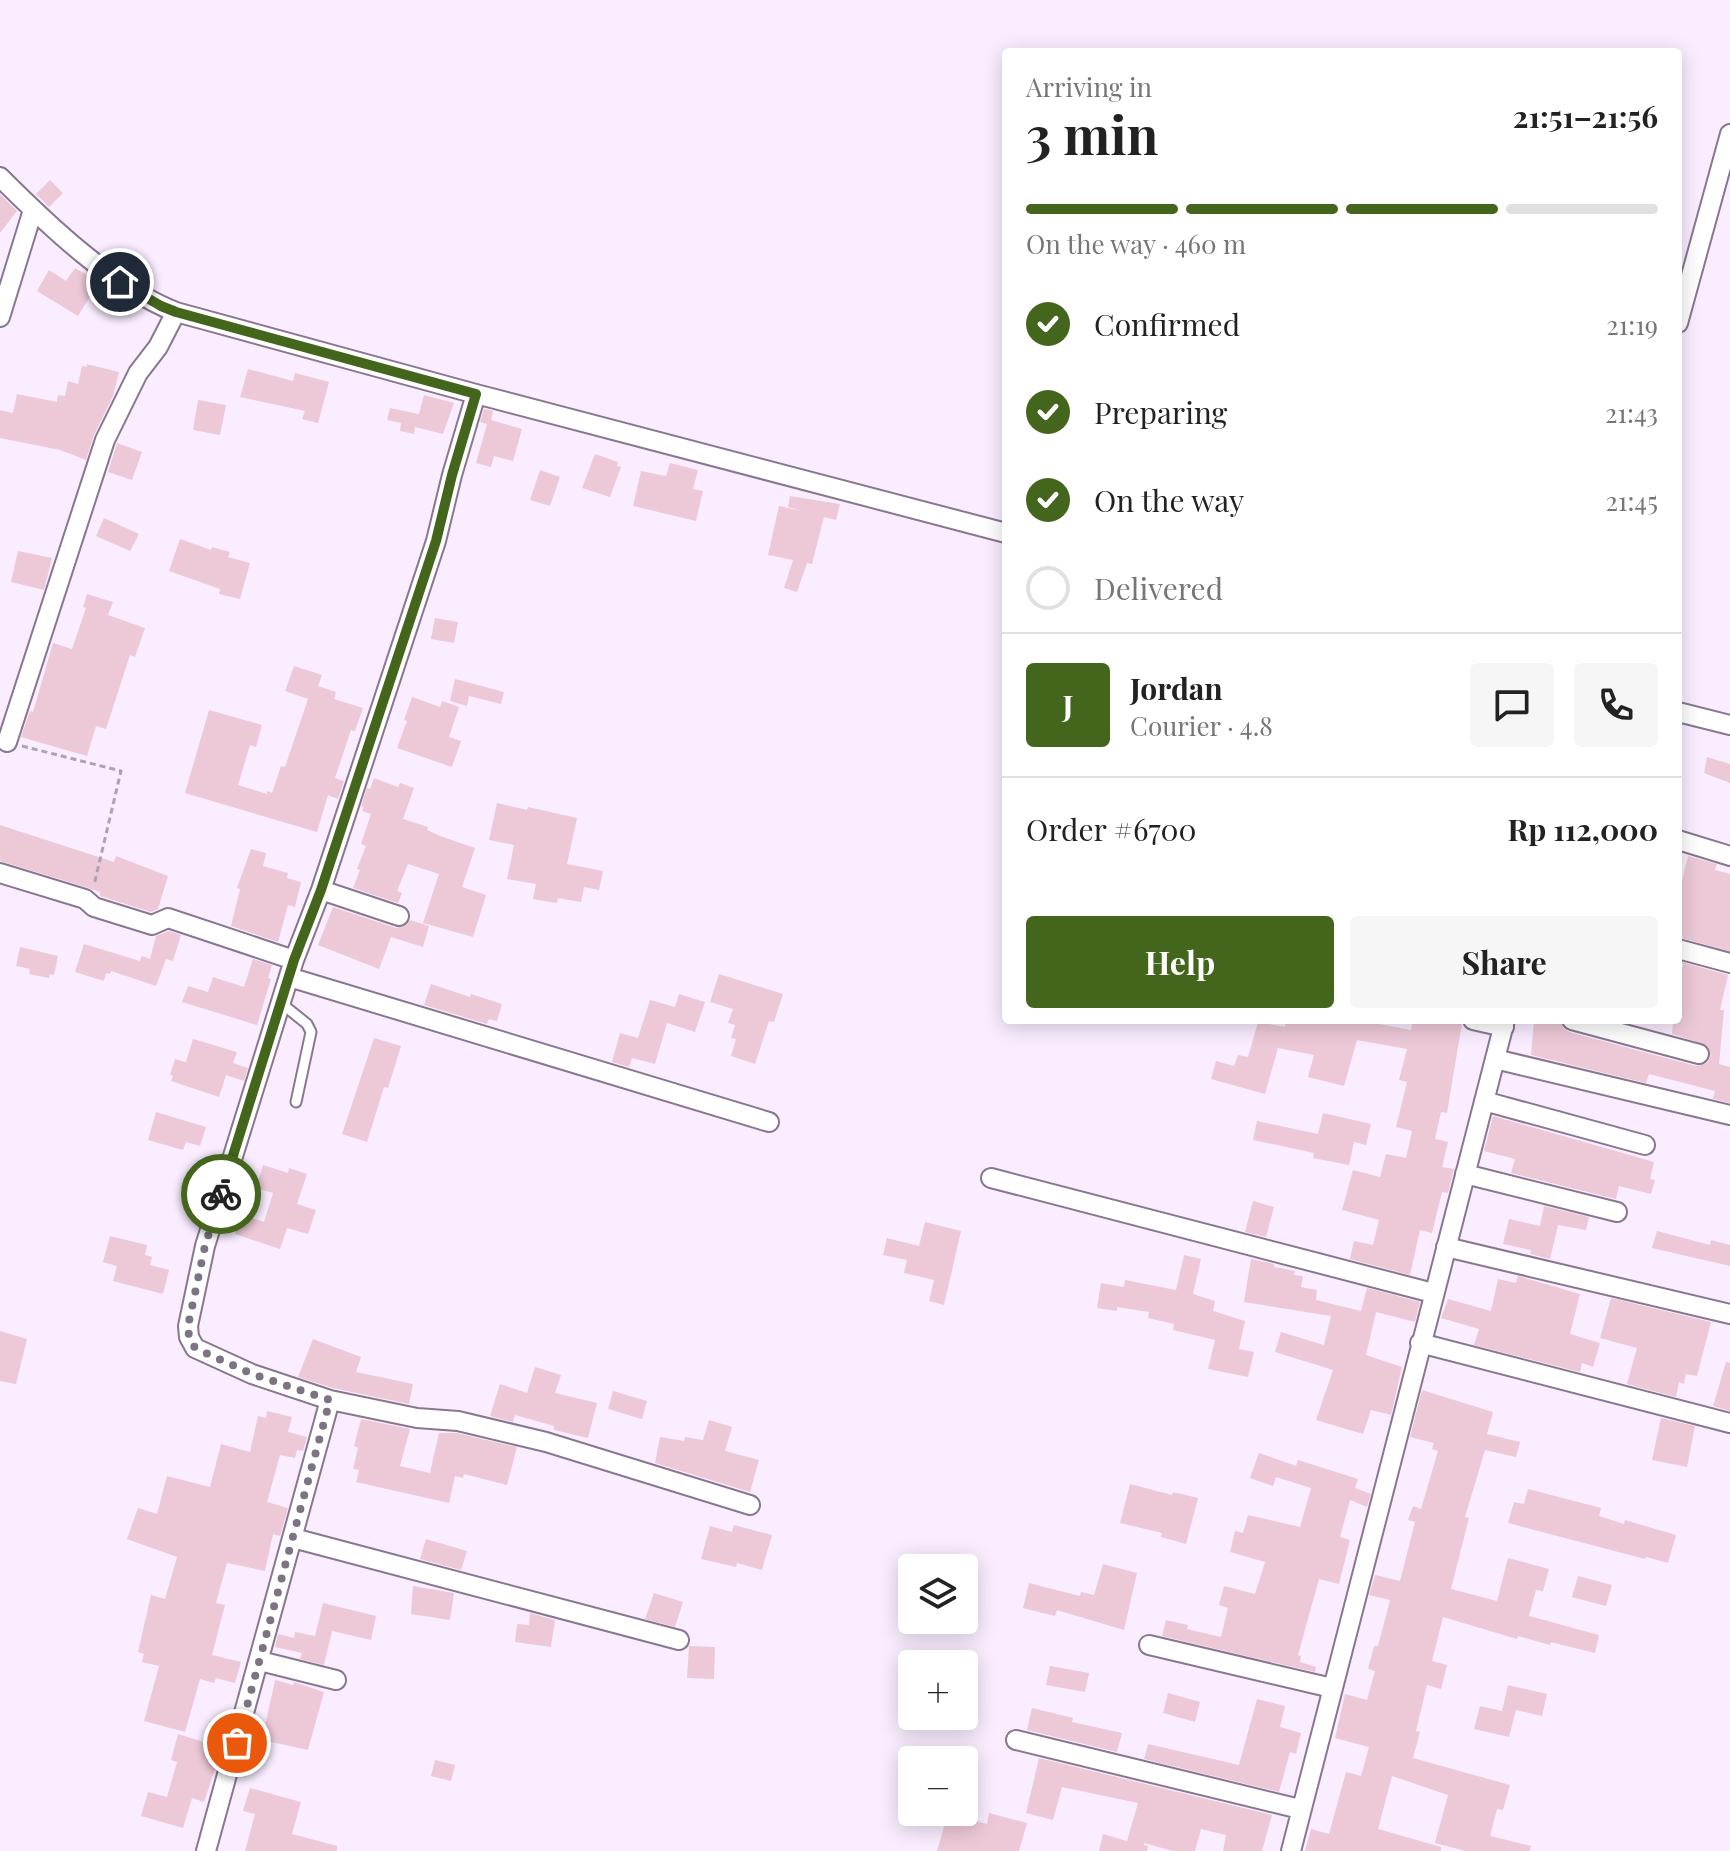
<!DOCTYPE html>
<html lang="en">
<head>
<meta charset="utf-8">
<style>
  body { margin:0; font-family:"Playfair Display",serif; background:#f6f6f6; color:#222; height:100vh; display:flex; flex-direction:column; font-size:30px; white-space:nowrap }
  * { box-sizing:border-box; margin:0 }
  p { font-size:26px; color:#767676 }
  .icon { flex:none; width:44px; height:44px; fill:none; stroke:currentColor; stroke-width:2; stroke-linecap:round; stroke-linejoin:round }
  .map { position:relative; flex:1; overflow:hidden }
  .details { position:absolute; left:1002px; top:48px; width:680px; height:976px; display:flex; flex-direction:column; background:#fff; border-radius:8px; box-shadow:0 4px 20px #0003 }
  .details>* { flex:none }
  .controls { position:absolute; left:898px; top:1554px; display:grid; gap:16px }
  .controls a { display:grid; place-items:center; width:80px; height:80px; border-radius:8px; background:#fff; box-shadow:0 4px 20px #0003; font-size:40px }
  .pin { position:absolute; display:grid; place-items:center; width:68px; height:68px; color:#fff; margin:-34px; border:4px solid #fff; border-radius:50%; box-shadow:0 2px 8px #0007 }
  .courier { position:absolute; display:grid; place-items:center; width:80px; height:80px; margin:-40px; border:6px solid #44661c; border-radius:50%; background:#fff; color:#222; box-shadow:0 2px 10px #0007 }
  .overview em { font-style:normal; font-weight:700 }
  .overview div { display:flex; flex-direction:column-reverse }
  .overview { display:flex; align-items:center; justify-content:space-between; height:136px; padding:0 24px }
  h1 { font-size:52px; font-weight:700; line-height:60px }
  .bar { display:grid; grid-template-columns:repeat(4,1fr); gap:12px 8px; align-content:center; height:96px; padding:0 24px }
  .bar i { height:10px; border-radius:6px; background:#e0e0e0 }
  .bar .active { background:#44661c }
  .bar p { grid-column:span 4 }
  .line { display:flex; align-items:center; gap:20px; padding:0 24px; border-top:2px solid #e0e0e0 }
  .line div { flex:1 }
  .round { display:grid; place-items:center; flex:none; width:84px; height:84px; border-radius:8px; background:#f6f6f6 }
  ol { padding:0 24px; list-style:none }
  li { display:flex; align-items:center; gap:24px; height:88px }
  li p { margin-inline-start:auto }
  li .icon { padding:8px; border-radius:50%; background:#44661c; color:#fff; stroke-width:4 }
  li:last-child { color:#767676 }
  li i { width:44px; height:44px; border:4px solid #e0e0e0; border-radius:50% }
  .button { display:flex; gap:16px; margin-top:auto; padding:16px 24px }
  .button a { flex:1; height:92px; border-radius:8px; background:#44661c; color:#fff; font-size:32px; font-weight:700; line-height:92px; text-align:center }
  .button a+a { background:#f6f6f6; color:#222 }
  .map>svg:first-child { display:block }
  .building { fill:#edc9d8 }
  .lines { fill:none; stroke-linecap:round; stroke-linejoin:round }
  .service-casing { stroke:#897792; stroke-width:13 }
  .minor-casing { stroke:#897792; stroke-width:22 }
  .path { stroke:#ada2b2; stroke-width:3; stroke-dasharray:6 4; stroke-linecap:butt }
  .service { stroke:#fff; stroke-width:9 }
  .minor { stroke:#fff; stroke-width:18 }
  .done { stroke:#7d7382; stroke-width:8; stroke-dasharray:0 14.4 }
  .route { stroke:#44661c; stroke-width:10 }
</style>
</head>
<body>
<div class="map">
<svg width="1730" height="1851" viewBox="0 0 1730 1851">
  <rect width="100%" height="100%" fill="#f9edff"/>
  <!-- building -->
  <path class="building" d="M50 180 63 193 49 207 36 194Z
    M0 194 17 211 0 233Z
    M75 268 99 282 78 316 37 291 49 270 66 281Z
    M87 364 119 372 113 396 94 435 86 460 60 450 0 438V410L13 413 17 394 57 402 58 395 65 396 68 381 78 384 82 366 87 367Z
    M248 369 293 381 295 373 329 382 318 423 302 419 305 411 240 397Z
    M424 395 454 403 443 434 415 427 414 434 400 431 401 423 387 420 390 408 419 414Z
    M198 400 226 405 220 435 193 430Z
    M484 409 493 411 491 420 522 429 513 461 494 456 491 467 476 463 487 424 480 422Z
    M117 443 142 452 132 480 108 472Z
    M595 454 618 462 617 466 621 467 610 497 582 488Z
    M670 463 698 470 693 489 703 491 696 521 633 506 641 471 666 476Z
    M540 470 560 477 550 506 530 500Z
    M790 496 840 504 836 520 824 517 812 564 807 563 797 592 784 588 793 560 768 555 779 506 802 511 788 507Z
    M104 518 139 534 130 551 96 536Z
    M180 539 211 550 212 547 230 552 228 557 250 563 240 599 219 594 220 589 169 571Z
    M18 551 52 558 44 590 11 582Z
    M87 594 113 602 108 615 145 628 135 657 130 655 106 729 96 726 87 756 21 737 30 711 33 712 53 643 72 649 86 608 83 607Z
    M435 618 458 622 454 643 431 639Z
    M294 666 322 675 318 686 336 692 334 699 363 708 355 731 351 730 335 778 344 781 338 799 328 795 317 832 185 793 209 710 262 725 256 747 250 745 238 785 267 794V791L272 793 281 766 285 767 308 699 285 691Z
    M455 679 504 692 501 704 469 696 467 706 450 701Z
    M412 697 440 707 442 701 459 707 449 737 461 741 452 767 397 748 407 721 404 720Z
    M1707 757 1730 764V783L1704 773Z
    M374 778 398 787 400 783 414 788 403 819 428 827 427 830 440 836 475 848 462 887 486 895 473 937 423 923 439 874 408 864 397 891 402 893 398 903 353 888 360 870 357 869 366 846 361 844 371 814 362 811 364 807 361 806 367 788 370 789Z
    M497 803 527 810 528 807 577 818 567 864 603 871 599 890 584 887 581 902 558 898 557 903 550 902 533 899 536 884 507 879 514 845 489 840Z
    M0 825 114 862 116 856 168 876 158 909 151 912 100 896V892L89 888 0 861Z
    M251 849 266 853 263 866 288 873 287 878 301 882 295 907 288 905 278 942 231 926 240 889 237 888Z
    M1688 856 1717 864 1715 870 1730 874V951L1678 937V898Z
    M333 907 396 928 406 925 410 920 429 926 423 947 391 937 379 969 318 945Z
    M169 931 181 935 173 961 166 959 156 986 111 971 110 974 106 973 104 981 75 972 84 944 140 961 142 956 150 959 156 936Z
    M20 947 58 956 54 975 50 974 49 978 29 974 30 969 16 966Z
    M253 959 272 965 268 978 271 979 257 1025 182 1002 188 986 208 992 213 977 244 987Z
    M1678 961 1728 975 1720 1010H1724L1719 1064 1730 1067V1103L1713 1099 1715 1091 1649 1074 1646 1083 1531 1055 1534 1020H1560L1563 1028 1569 1032 1696 1066 1707 1063 1711 1056 1707 1045 1672 1034 1673 1020 1678 1021V989L1683 964Z
    M719 974 783 994 774 1022 769 1021 755 1064 731 1056 736 1039 731 1038 735 1025 728 1023 733 1009 710 1002Z
    M431 984 470 997 471 994 502 1004 497 1021 489 1019 487 1024 424 1005Z
    M679 994 705 1002 695 1032 667 1023 655 1064 632 1058 629 1067 612 1062 620 1033 638 1038 650 1000 675 1007Z
    M1286 1020H1357L1411 1030 1413 1020H1444L1462 1023 1447 1113 1441 1112 1435 1139 1448 1142 1442 1167 1454 1169 1448 1193 1442 1192 1432 1233 1420 1230 1410 1275 1350 1259 1354 1241 1373 1245 1379 1220 1342 1210 1353 1170 1380 1177 1386 1154 1406 1158 1412 1131 1396 1127 1407 1082 1399 1080 1407 1049 1357 1040 1344 1086 1308 1077 1314 1055 1278 1048 1265 1094 1211 1079 1216 1061 1234 1066 1238 1055 1248 1057 1258 1022 1285 1027Z
    M374 1038 401 1046 388 1088 384 1087 367 1142 342 1134Z
    M193 1039 237 1052 233 1063 248 1068 244 1081 226 1075 219 1097 171 1081 173 1076 170 1075 175 1059 186 1062Z
    M156 1112 206 1127 200 1146 186 1142 183 1150 148 1140Z
    M1323 1113 1371 1124 1366 1145 1354 1142 1349 1165 1313 1158 1314 1153 1253 1140 1257 1121 1318 1134Z
    M1493 1116 1654 1162 1650 1179 1655 1180 1651 1194 1619 1186 1616 1199 1511 1173 1515 1159 1484 1151Z
    M263 1165 288 1173 289 1168 307 1174 297 1204 316 1210 308 1234 287 1228 280 1249 235 1234 242 1215 264 1222 273 1193 256 1188Z
    M1253 1201 1274 1207 1266 1237 1245 1232Z
    M1544 1206 1589 1217 1586 1230 1558 1225 1550 1259 1530 1254 1531 1250 1503 1244 1509 1219 1540 1226Z
    M925 1222 961 1231 944 1305 929 1301 934 1280 904 1273 907 1260 883 1255 887 1238 919 1246Z
    M1657 1231 1710 1245 1711 1240 1730 1245V1266L1652 1248Z
    M110 1236 147 1245 145 1255 152 1257 150 1265 169 1270 163 1294 113 1281 117 1266 103 1262Z
    M1184 1255 1201 1259 1193 1294 1215 1301 1213 1311 1245 1321 1239 1349 1254 1352 1248 1377 1208 1369 1215 1340 1173 1330 1174 1324 1148 1318 1149 1312 1117 1307V1311L1097 1308 1101 1283 1124 1287 1125 1280 1176 1290Z
    M1251 1259 1274 1264V1267L1295 1271 1294 1275 1303 1276 1301 1287 1317 1290 1316 1300 1361 1311 1367 1288 1420 1302 1415 1322 1376 1312 1366 1355 1402 1367 1391 1415 1371 1410 1363 1434 1316 1420 1333 1370 1275 1352 1281 1332 1324 1345 1331 1316 1244 1302Z
    M1518 1276 1580 1294 1570 1334 1600 1343 1593 1367 1582 1363 1580 1372 1474 1345 1479 1329 1441 1318 1448 1299 1491 1311 1498 1279 1516 1283Z
    M1611 1298 1711 1322 1697 1376 1686 1374 1684 1384 1679 1382 1676 1397 1627 1384 1637 1348 1600 1338Z
    M0 1331 27 1339 16 1384 0 1381Z
    M313 1339 361 1357 356 1372 413 1384 409 1404 333 1388 298 1377Z
    M1726 1362 1730 1363V1411L1713 1406Z
    M535 1367 561 1375 555 1393 597 1403 588 1438 554 1430V1426L515 1415 513 1422 490 1416 500 1384 527 1393Z
    M1422 1390 1493 1412 1487 1434 1520 1442 1516 1457 1485 1450 1465 1517 1469 1518 1451 1589 1497 1601 1508 1558 1549 1569 1543 1591 1536 1590 1529 1616 1599 1635 1595 1653 1551 1642 1550 1645 1518 1636 1517 1639 1443 1617 1432 1661 1447 1665 1441 1689 1427 1685 1416 1731 1420 1732 1413 1758 1510 1785 1503 1810 1497 1809 1490 1836 1531 1846 1530 1851H1466L1435 1843 1448 1795 1392 1776 1378 1829 1441 1847V1851H1305L1311 1829 1329 1834 1346 1772 1361 1776 1369 1747 1335 1738 1345 1694 1367 1700 1375 1671 1368 1669 1374 1646H1378L1390 1600 1369 1595 1375 1575 1400 1581 1415 1522 1408 1520 1413 1506 1421 1509 1438 1451 1432 1449 1434 1443 1410 1437Z
    M613 1391 647 1401 642 1419 608 1409Z
    M267 1411 292 1417 288 1432 307 1437 303 1451 297 1450 295 1458 280 1455 267 1502 288 1508 280 1536 273 1534 265 1571 227 1563 216 1603 225 1605 212 1655 241 1662 235 1683 216 1678 214 1683 200 1679 185 1732 144 1721 159 1666 142 1662 144 1654 138 1652 151 1595 165 1599 177 1557 127 1539 138 1508 157 1514 167 1476 210 1487 221 1444 250 1452 258 1416 266 1418Z
    M1661 1418 1695 1426 1687 1467 1652 1460Z
    M361 1419 410 1429 400 1466 430 1473 439 1433H456L517 1447 507 1485 464 1474 463 1478 455 1476 449 1503 356 1482 359 1470 353 1469 358 1448 354 1446Z
    M709 1420 732 1427 725 1451 759 1460 750 1492 655 1463 660 1437 684 1441 685 1437 703 1440Z
    M1259 1453 1296 1466 1298 1460 1358 1479 1355 1488 1371 1494 1367 1507 1350 1500 1340 1537 1350 1540 1339 1584 1319 1579 1298 1655 1301 1656 1300 1662 1316 1667 1315 1672 1162 1636 1166 1620 1188 1625 1187 1629 1221 1637 1228 1608 1219 1605 1224 1586 1255 1594 1265 1562 1230 1552 1235 1531 1243 1533 1248 1515 1300 1527 1311 1488 1276 1477 1273 1486 1250 1478Z
    M1130 1484 1172 1495 1173 1492 1198 1498 1186 1544 1161 1537 1162 1533 1120 1523Z
    M1528 1489 1601 1508 1599 1516 1624 1524 1625 1520 1676 1535 1668 1563 1646 1557 1645 1559 1508 1523 1514 1502 1524 1504Z
    M734 1525 772 1535 762 1570 737 1563 736 1567 701 1559 710 1526 732 1532Z
    M426 1539 467 1551 461 1570 420 1559Z
    M1103 1564 1137 1573 1124 1630 1057 1610 1055 1616 1023 1608 1029 1583 1080 1596 1081 1592 1094 1595Z
    M1578 1576 1612 1585 1606 1606 1572 1597Z
    M413 1586 454 1593 450 1620 411 1614Z
    M654 1593 683 1602 675 1627 645 1619Z
    M323 1603 376 1616 371 1640 332 1631 324 1665 300 1659 302 1653 275 1647 278 1634 294 1638 295 1632 315 1636Z
    M530 1613 555 1620 551 1647 515 1642 517 1624 529 1625Z
    M689 1646 715 1647 714 1679 687 1678Z
    M1050 1666 1089 1673 1085 1692 1046 1685Z
    M275 1680 293 1685 294 1682 324 1692 308 1750 262 1740Z
    M1508 1685 1547 1694 1542 1716 1516 1710 1509 1737 1474 1729 1480 1706 1502 1711Z
    M1168 1693 1200 1702 1195 1722 1163 1713Z
    M1257 1699 1285 1706 1280 1727 1301 1733 1296 1754 1290 1752 1279 1792 1144 1759 1148 1744 1239 1765Z
    M1032 1708 1073 1718 1072 1722 1122 1733 1117 1752 1027 1730Z
    M178 1734 222 1748 204 1802 192 1798 183 1828 141 1816 148 1792 167 1797 177 1762 171 1760Z
    M1039 1758 1272 1815 1262 1851H1223L1226 1835 1201 1829 1195 1851H1173L1144 1843V1845L1148 1846 1147 1851H1099L1103 1834 1127 1841 1138 1803 1062 1787 1053 1820 1026 1813Z
    M435 1760 455 1765 451 1781 431 1776Z
    M250 1788 301 1802 292 1834 337 1846V1851H245L255 1814 243 1811Z
    M948 1813 987 1824 989 1813 1027 1823 1019 1851H937Z"/>
  <g class="lines">
    <!-- service casing -->
    <g class="service-casing">
      <path id="service" d="M281 1003 307 1024 311 1032 296 1102"/>
    </g>
    <!-- minor casing -->
    <g class="minor-casing">
      <path id="minor" d="M0 177C47 224 114 288 176 312L476 394 1006 533
        M0 317 33 210
        M1678 323 1730 134
        M1678 712 1730 725
        M7 742 105 440 138 373 158 347 176 312
        M1678 840 1730 856
        M0 873 85 899 94 907 152 925 168 918 294 960
        M321 890 399 916
        M1678 949 1730 963
        M289 977 769 1122
        M1473 1020 1504 1027
        M1572 1020 1699 1054
        M1495 1059 1730 1115
        M1484 1101 1645 1145
        M1465 1174 1617 1212
        M991 1178 1433 1293
        M1446 1247 1730 1314
        M1420 1343 1730 1423
        M330 1400 417 1418 458 1421 546 1442 750 1505
        M293 1538 679 1640
        M1149 1645 1332 1688
        M260 1661 336 1680
        M1016 1740 1300 1809
        M206 1851 330 1400 252 1374 195 1348 189 1337 188 1326 205 1246 294 960 321 890 436 541 452 475 476 394
        M1291 1851 1505 1020"/>
    </g>
    <!-- path -->
    <path class="path" d="M22 746 121 771 94 885"/>
    <!-- service -->
    <use href="#service" class="service"/>
    <!-- minor -->
    <use href="#minor" class="minor"/>
  </g>
  <g class="lines">
    <!-- done -->
    <path class="done" d="M221 1194 205 1246 188 1326 189 1337 195 1348 252 1374 330 1400 237 1743"/>
    <!-- route -->
    <path class="route" d="M120 282 161 306 176 312 476 394 452 475 436 541 321 890 294 960 221 1194"/>
  </g>
</svg>
<div class="controls">
<a><svg class="icon" aria-label="layers" viewBox="0 0 24 24"><path d="M12 4l9 5-9 5-9-5zM3 14l9 5 9-5"/></svg></a>
<a>+</a>
<a>−</a>
</div>
<div class="pin" style="left:237px;top:1743px;background:#ea580c"><svg class="icon" aria-label="bag" viewBox="0 0 24 24"><path d="M5 8h14l-1 12H6zM9 8a3 3 0 0 1 6 0"/></svg></div>
<div class="pin" style="left:120px;top:282px;background:#1f2937"><svg class="icon" aria-label="home" viewBox="0 0 24 24"><path d="M3 11l9-7 9 7M6 9v11h12V9"/></svg></div>
<div class="courier" style="left:221px;top:1194px"><svg class="icon" aria-label="bike" viewBox="0 0 24 24"><circle cx="6" cy="16" r="4"/><circle cx="18" cy="16" r="4"/><path d="M6 16l4-8h5l3 8M10 8l3 8H6M13 5h3"/></svg></div>
<section class="details">
<div class="overview"><div><h1>3 min</h1><p>Arriving in</p></div><em>21:51–21:56</em></div>
<div class="bar"><i class="active"></i><i class="active"></i><i class="active"></i><i></i><p>On the way · 460 m</p></div>
<ol>
<li><svg class="icon" aria-label="check" viewBox="0 0 24 24"><path d="M5 12l5 5 9-10"/></svg>Confirmed<p>21:19</p></li>
<li><svg class="icon" aria-label="check" viewBox="0 0 24 24"><path d="M5 12l5 5 9-10"/></svg>Preparing<p>21:43</p></li>
<li><svg class="icon" aria-label="check" viewBox="0 0 24 24"><path d="M5 12l5 5 9-10"/></svg>On the way<p>21:45</p></li>
<li><i></i>Delivered</li>
</ol>
<div class="line" style="height:144px"><b class="round" style="background:#44661c;color:#fff">J</b><div><b>Jordan</b><p>Courier · 4.8</p></div><a class="round"><svg class="icon" aria-label="chat" viewBox="0 0 24 24"><path d="M4 5h16v11H9l-5 4z"/></svg></a><a class="round"><svg class="icon" aria-label="phone" viewBox="0 0 24 24"><path d="M5 4h4l2 5-3 2q2 4 5 5l2-3 5 2v4C11 20 4 13 5 4z"/></svg></a></div>
<div class="line" style="height:104px"><div>Order #6700</div><b>Rp 112,000</b></div>
<div class="button"><a>Help</a><a>Share</a></div>
</section>
</div>
</body>
</html>
